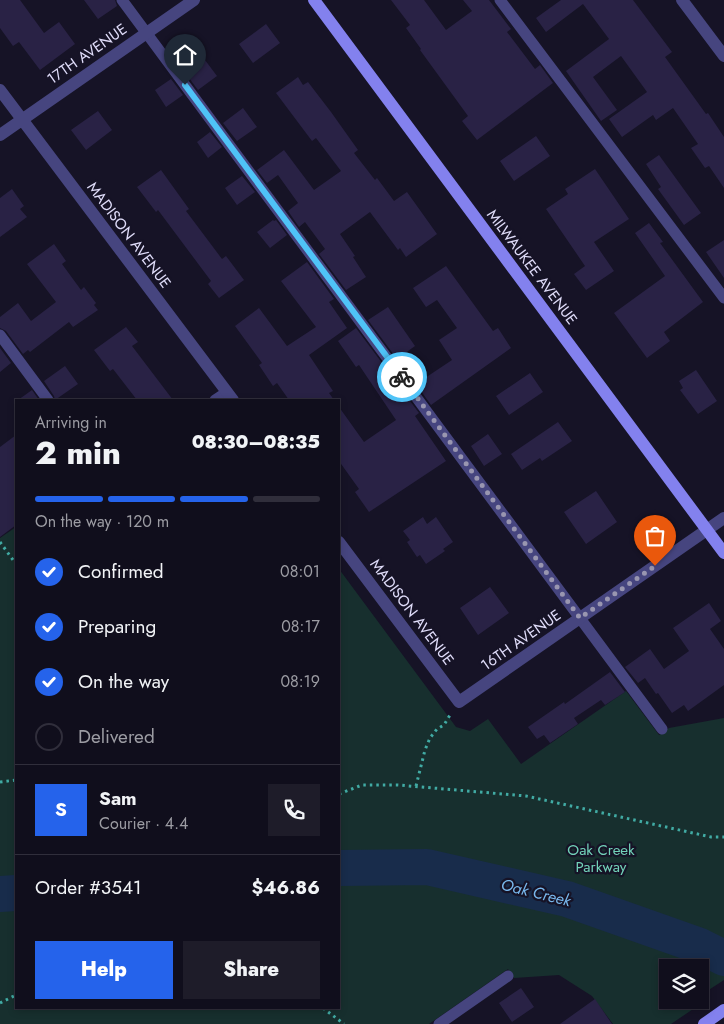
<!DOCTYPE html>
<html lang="en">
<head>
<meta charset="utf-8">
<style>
  body { margin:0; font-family:Jost,sans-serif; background:#1e1c29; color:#f1f3f6; height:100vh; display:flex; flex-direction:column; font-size:19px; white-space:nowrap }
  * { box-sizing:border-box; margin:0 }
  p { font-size:16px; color:#9c9ca3 }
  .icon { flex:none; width:28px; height:28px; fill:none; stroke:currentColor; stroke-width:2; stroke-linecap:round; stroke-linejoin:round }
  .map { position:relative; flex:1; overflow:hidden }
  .details { position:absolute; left:15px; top:399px; width:325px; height:610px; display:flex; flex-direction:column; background:#100e1c; border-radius:0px; box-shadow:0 2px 8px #0003,0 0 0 1px #302e3b }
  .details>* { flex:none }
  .controls { position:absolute; left:659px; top:959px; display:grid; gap:10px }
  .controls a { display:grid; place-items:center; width:50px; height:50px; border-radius:0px; background:#100e1c; box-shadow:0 2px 8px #0003,0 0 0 1px #302e3b; font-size:25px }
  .pin { position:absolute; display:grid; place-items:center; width:42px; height:42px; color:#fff; margin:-51px -21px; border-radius:50% 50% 50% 0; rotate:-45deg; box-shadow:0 0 5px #0007 }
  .pin .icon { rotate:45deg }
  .courier { position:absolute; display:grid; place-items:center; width:50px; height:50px; margin:-25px; border:4px solid #4fc3f7; border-radius:50%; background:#fff; color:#222; box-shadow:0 1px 6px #0007 }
  .summary em { font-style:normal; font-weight:800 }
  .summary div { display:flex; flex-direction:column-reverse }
  .summary { display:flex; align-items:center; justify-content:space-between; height:85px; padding:0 20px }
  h1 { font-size:32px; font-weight:800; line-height:38px }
  .bar { display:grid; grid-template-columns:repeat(4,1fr); gap:8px 5px; align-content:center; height:60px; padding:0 20px }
  .bar i { height:6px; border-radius:4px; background:#302e3b }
  .bar .active { background:#2563eb }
  .bar p { grid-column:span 4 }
  .line { display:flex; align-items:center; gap:12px; padding:0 20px; border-top:1px solid #302e3b }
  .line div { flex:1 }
  .round { display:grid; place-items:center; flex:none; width:52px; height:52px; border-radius:0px; background:#1e1c29 }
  ol { padding:0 20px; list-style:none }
  li { display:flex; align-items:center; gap:15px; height:55px }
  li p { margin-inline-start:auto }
  li .icon { padding:5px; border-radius:50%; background:#2563eb; color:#fff; stroke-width:4 }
  li:last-child { color:#9c9ca3 }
  li i { width:28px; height:28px; border:2px solid #302e3b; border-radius:50% }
  .primary-button { display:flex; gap:10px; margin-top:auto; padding:10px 20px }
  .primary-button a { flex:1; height:58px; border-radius:0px; background:#2563eb; color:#fff; font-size:20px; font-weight:800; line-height:58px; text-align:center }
  .primary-button a+a { background:#1e1c29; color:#f1f3f6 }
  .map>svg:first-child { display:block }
  .green { fill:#172f2e; fill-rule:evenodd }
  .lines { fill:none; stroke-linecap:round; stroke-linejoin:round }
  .river { stroke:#182c4b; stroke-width:36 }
  .building { fill:#292245 }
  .path { stroke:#41aba4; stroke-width:3; stroke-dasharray:2.5 4; stroke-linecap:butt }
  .lane { stroke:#46457f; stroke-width:11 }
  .street { stroke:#46457f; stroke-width:12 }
  .secondary { stroke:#8381ee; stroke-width:12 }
  .done { stroke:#9996b0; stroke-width:5; stroke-dasharray:0 9 }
  .route { stroke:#4fc3f7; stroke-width:6 }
  .labels { text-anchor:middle; stroke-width:4.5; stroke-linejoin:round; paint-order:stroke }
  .street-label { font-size:15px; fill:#e0ddfa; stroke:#161326 }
  .park-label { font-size:15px; fill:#72d2b9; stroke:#161326 }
  .water-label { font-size:16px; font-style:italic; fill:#79b8ed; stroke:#161326 }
</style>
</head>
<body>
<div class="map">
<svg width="724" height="1024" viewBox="0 0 724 1024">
  <rect width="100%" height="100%" fill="#161326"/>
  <!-- green -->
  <path class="green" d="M16 527V1008H339V569L456 727 470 731 488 719 521 764 626 691 659 735 669 728 724 718V980L704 993 702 1003 671 1024H613L592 996 559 975 514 978 508 969 429 1024H0V538ZM668 968H700V1000H668Z"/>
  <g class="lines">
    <!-- river -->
    <path class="river" d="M339 868 427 867 567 899 700 946 724 958
      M0 894 16 893"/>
  </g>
  <!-- building -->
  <path class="building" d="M0 0H20L44 33 59 22 75 44 40 70 19 42 13 46 0 28Z
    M84 0H115L117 6 98 19Z
    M391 0H424L446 30 472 11 463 0H489L511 29 507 32 535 69 540 65 553 83 477 140 462 121 468 116 420 50 421 49 406 28 410 25Z
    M561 0H633L672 52 665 57 706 114 708 113 724 137V188L709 166 705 168 691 148 698 144 673 108 656 120 653 115 622 137 609 119 647 92 621 56 593 77 617 110 601 121 566 71 609 39 583 4 546 32 536 18Z
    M266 24 280 43 253 63 239 44Z
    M202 56 217 76 198 90 183 70Z
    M298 77 303 85 308 82 331 112 358 150 354 153 375 180 377 178 394 201 407 192 437 234 406 257 400 248 398 250 370 212 340 234 355 256 353 257 366 277 346 290 319 254 325 249 305 222 299 227 288 211 298 203 278 175 267 183 257 170 284 150 314 190 341 171 316 138 312 141 276 93Z
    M171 79 183 95 166 107 155 90Z
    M243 108 257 127 237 141 223 123Z
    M98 111 112 130 86 150 71 130Z
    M210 132 222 147 208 158 197 142Z
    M536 136 550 156 514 181 500 161Z
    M659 155 701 213 684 225 658 189 661 187 646 164Z
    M595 169 629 219 594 242 614 271 586 290 574 274 585 266 546 209 568 194 565 189Z
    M161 170 189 209 186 211 222 259 226 256 244 280 219 298 208 284 211 281 158 210 156 212 137 187Z
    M242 176 255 192 237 205 225 188Z
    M12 189 24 206 20 209 27 217 0 237V198Z
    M273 220 274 221 276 220 287 235 270 248 257 232Z
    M649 223 663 242 660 243 703 302 664 332 670 341 647 358 614 313 665 276 635 233Z
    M724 240V278L706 252Z
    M54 244 66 261 62 264 81 290 84 287 96 303 94 305 98 310 73 327 69 322 30 352 28 350 23 354 6 331 0 328V317L18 303 31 321 56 302 27 264Z
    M307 262 334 299 329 302 347 328 309 355 333 391 329 393 334 400H289L277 383 273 386 259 365 262 363 235 326 259 308 287 346 316 327 281 281Z
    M446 266 493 331 498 328 511 348 431 405 416 384 452 360 439 340 457 328 437 300 426 307 413 288Z
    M388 307 415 346 397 359 368 320Z
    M126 327 138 342 132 346 173 400H137L113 369 110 371 94 350Z
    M356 328 385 367 402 394 404 393 419 413 415 416 446 461 369 512 355 492 359 489 339 461V407L364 442 396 420 359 365 356 367 338 341Z
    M0 348 11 363 0 372Z
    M65 366 78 384 55 400 54 396 44 381Z
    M696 370 717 401 698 414 680 390 683 388 679 381Z
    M530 373 543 392 509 415 496 396Z
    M32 390 39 400H18Z
    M558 422 572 441 542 461 540 458 522 470 511 454Z
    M488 434 502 454 484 466 471 446Z
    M16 435V525L0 537V447Z
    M596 491 617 522 586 544 564 512Z
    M423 517 427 524 436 517 453 542 443 549 445 551 426 564 420 555 417 557 407 542 410 540 403 531Z
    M490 587 509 613 478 635 460 608Z
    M709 603 721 621 710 629 724 649V685L688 711 684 705 672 713 658 693 656 694 645 678 638 683 625 667 650 649 664 669 689 651 673 628Z
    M610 672 625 692 605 705 601 700 574 718 578 724 550 743 544 735 537 739 528 727 564 702 565 704Z
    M521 988 534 1007 512 1022 499 1003Z
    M595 999 612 1024H560Z"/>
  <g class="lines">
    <!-- path -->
    <path class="path" d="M0 542 16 564
      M0 782 16 780
      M416 786 425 750 430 738 437 729 444 725 450 715
      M339 794 362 785H398L526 796 711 837H724
      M0 1003 16 995
      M323 1008 344 1024"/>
    <!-- lane -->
    <path class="lane" d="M122 0 662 729
      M500 0 724 298
      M0 335 48 400
      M215 400 227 392
      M439 1024 508 976"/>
    <!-- street -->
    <path class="street" d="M682 0 724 56
      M0 90 233 400
      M0 135 194 0
      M339 542 459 702 724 518"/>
    <!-- secondary -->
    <path class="secondary" d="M314 0 724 553
      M704 1024 724 1010"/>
  </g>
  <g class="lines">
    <!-- done -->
    <path class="done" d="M402 377 580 618 655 566"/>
    <!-- route -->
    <path class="route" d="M185 85 402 377"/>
  </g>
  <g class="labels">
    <!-- street labels -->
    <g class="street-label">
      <text transform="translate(87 54) rotate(-35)" y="5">17TH AVENUE</text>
      <text transform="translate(129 235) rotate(53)" y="5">MADISON AVENUE</text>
      <text transform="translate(532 267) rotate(53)" y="5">MILWAUKEE AVENUE</text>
      <text transform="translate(412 612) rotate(53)" y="5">MADISON AVENUE</text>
      <text transform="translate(521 640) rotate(-35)" y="5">16TH AVENUE</text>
    </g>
    <!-- park labels -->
    <g class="park-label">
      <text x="601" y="855">Oak Creek<tspan x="601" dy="17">Parkway</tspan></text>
    </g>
    <!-- water labels -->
    <g class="water-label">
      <text transform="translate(536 892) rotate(14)" y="6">Oak Creek</text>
    </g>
  </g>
</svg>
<div class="controls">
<a><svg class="icon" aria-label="layers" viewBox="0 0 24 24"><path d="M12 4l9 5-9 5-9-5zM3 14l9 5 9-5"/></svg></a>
</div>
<div class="pin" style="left:655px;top:566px;background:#ea580c"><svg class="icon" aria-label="bag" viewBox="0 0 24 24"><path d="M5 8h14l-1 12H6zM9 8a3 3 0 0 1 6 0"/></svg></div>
<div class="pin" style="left:185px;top:85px;background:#1f2937"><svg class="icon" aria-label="home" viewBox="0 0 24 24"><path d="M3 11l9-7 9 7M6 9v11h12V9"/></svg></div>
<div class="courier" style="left:402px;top:377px"><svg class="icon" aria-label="bike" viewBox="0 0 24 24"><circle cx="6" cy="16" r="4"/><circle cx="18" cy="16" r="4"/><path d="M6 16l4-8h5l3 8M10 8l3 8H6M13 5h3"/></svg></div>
<section class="details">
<div class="summary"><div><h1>2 min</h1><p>Arriving in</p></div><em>08:30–08:35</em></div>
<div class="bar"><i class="active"></i><i class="active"></i><i class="active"></i><i></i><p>On the way · 120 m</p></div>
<ol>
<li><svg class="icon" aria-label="check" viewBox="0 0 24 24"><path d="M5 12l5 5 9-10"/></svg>Confirmed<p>08:01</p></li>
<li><svg class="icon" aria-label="check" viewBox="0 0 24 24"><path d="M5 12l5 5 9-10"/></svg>Preparing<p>08:17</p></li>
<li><svg class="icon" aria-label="check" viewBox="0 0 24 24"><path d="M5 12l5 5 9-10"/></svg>On the way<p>08:19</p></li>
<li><i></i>Delivered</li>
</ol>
<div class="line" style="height:90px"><b class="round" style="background:#2563eb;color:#fff">S</b><div><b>Sam</b><p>Courier · 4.4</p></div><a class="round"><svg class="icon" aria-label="phone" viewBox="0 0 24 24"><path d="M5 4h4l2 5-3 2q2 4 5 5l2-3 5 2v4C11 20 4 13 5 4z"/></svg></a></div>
<div class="line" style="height:65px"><div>Order #3541</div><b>$46.86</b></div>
<div class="primary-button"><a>Help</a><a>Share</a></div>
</section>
</div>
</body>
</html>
